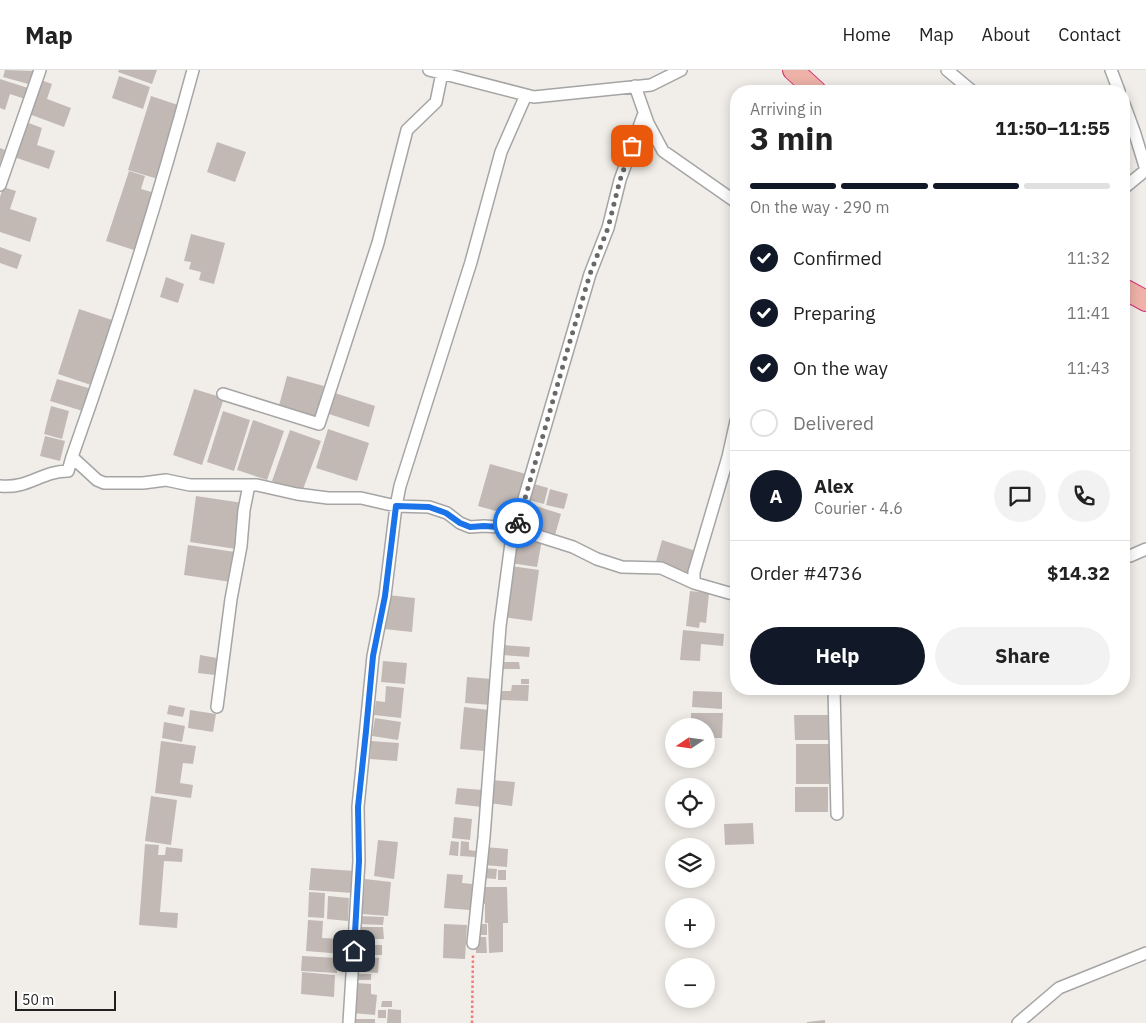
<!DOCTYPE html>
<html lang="en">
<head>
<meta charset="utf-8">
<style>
  body { margin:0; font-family:"IBM Plex Sans",sans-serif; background:#f2f2f2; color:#222; height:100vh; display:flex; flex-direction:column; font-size:19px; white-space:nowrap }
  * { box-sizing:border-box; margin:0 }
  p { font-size:16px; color:#767676 }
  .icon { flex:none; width:28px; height:28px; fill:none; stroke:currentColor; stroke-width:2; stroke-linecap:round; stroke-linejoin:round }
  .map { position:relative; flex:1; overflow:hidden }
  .sheet { position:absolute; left:730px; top:15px; width:400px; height:610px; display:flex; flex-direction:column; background:#fff; border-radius:20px; box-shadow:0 2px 12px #0003 }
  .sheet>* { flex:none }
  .needle { width:32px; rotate:257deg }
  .tools { position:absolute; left:665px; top:648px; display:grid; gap:10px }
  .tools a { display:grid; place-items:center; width:50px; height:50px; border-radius:50%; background:#fff; box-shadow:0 2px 12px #0003; font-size:25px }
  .scale { position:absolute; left:15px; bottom:12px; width:101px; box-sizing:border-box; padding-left:5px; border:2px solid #212121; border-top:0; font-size:14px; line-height:18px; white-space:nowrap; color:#212121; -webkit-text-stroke:4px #fff; paint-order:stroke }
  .pin { position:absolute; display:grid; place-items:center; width:42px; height:42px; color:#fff; margin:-21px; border-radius:10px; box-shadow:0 2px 8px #0006 }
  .courier { position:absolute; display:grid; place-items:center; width:50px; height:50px; margin:-25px; border:4px solid #1a73e8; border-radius:50%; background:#fff; color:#222; box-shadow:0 1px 6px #0007 }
  .headline em { font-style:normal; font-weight:700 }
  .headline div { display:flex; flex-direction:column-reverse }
  .headline { display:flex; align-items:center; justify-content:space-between; height:85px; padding:0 20px }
  h1 { font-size:32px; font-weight:700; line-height:38px }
  .bar { display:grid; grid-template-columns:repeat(4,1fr); gap:8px 5px; align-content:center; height:60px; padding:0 20px }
  .bar i { height:6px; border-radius:4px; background:#e0e0e0 }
  .bar .on { background:#111827 }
  .bar p { grid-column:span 4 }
  .line { display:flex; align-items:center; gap:12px; padding:0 20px; border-top:1px solid #e0e0e0 }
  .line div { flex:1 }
  .round { display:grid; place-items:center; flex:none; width:52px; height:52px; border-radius:26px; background:#f2f2f2 }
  ol { padding:0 20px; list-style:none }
  li { display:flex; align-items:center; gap:15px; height:55px }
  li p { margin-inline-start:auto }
  li .icon { padding:5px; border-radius:50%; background:#111827; color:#fff; stroke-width:4 }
  li:last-child { color:#767676 }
  li i { width:28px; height:28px; border:2px solid #e0e0e0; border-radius:50% }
  .button { display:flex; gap:10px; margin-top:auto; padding:10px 20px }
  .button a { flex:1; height:58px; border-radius:30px; background:#111827; color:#fff; font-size:20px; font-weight:700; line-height:58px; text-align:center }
  .button a+a { background:#f2f2f2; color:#222 }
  header { display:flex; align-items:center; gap:30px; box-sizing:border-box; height:70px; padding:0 25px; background:#fff; border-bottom:1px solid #e0e0e0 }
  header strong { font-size:24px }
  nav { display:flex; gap:28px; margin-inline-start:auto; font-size:18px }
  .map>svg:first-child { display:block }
  .building { fill:#c2b9b5 }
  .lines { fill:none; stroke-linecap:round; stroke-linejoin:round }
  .minor-casing { stroke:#a5a5a5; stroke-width:14 }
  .trunk-casing { stroke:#d43075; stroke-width:22 }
  .path { stroke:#f47a77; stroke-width:2.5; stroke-dasharray:2.5 2.5; stroke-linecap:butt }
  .minor { stroke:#fff; stroke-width:11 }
  .trunk { stroke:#eeb2a8; stroke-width:20 }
  .done { stroke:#6a6967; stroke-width:5; stroke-dasharray:0 9 }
  .route { stroke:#1a73e8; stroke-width:6 }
</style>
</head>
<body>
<header>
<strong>Map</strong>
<nav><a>Home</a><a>Map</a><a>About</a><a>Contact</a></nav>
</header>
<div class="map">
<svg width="1146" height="953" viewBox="0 0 1146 953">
  <rect width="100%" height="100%" fill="#f1eee9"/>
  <!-- building -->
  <path class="building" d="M5 0 36 1 32 15 3 7Z
    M119 0H157L152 14 118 2Z
    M119 6 150 17 143 39 112 28Z
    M0 9 31 19 28 30 10 24 5 40 0 38Z
    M41 10 52 14 47 29 71 38 64 57 29 44Z
    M151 26 181 36 158 109 128 100Z
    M26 52 42 58 37 75 55 81 49 99 14 87Z
    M217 72 246 82 235 112 207 102Z
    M0 78 5 80 0 94Z
    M129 101 145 106 141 119 155 123 137 181 106 171Z
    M3 117 16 121 10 139 37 148 30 172 0 162V127Z
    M191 164 225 173 214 214 199 210 201 202 189 199 191 192 184 191Z
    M0 177 22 185 17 199 0 193Z
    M166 207 184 214 178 233 160 227Z
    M79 239 115 251 94 316 58 304Z
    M287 306 324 316 315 350 278 339Z
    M57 309 92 319 86 342 50 331Z
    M194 319 224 328 202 395 173 385Z
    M335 323 375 336 369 357 329 344Z
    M51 336 69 341 62 369 44 364Z
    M223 341 250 350 234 401 207 392Z
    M253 350 284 361 267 410 237 400Z
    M328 359 369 373 357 411 316 398Z
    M290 360 321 371 302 422 272 411Z
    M45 366 65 371 60 391 40 386Z
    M490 394 526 404 514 446 478 436Z
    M534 414 548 418 544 434 529 430Z
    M550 419 568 424 564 439 546 435Z
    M196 426 243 433 236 479 190 472Z
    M530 434 561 444 555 465 524 456Z
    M515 463 542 470 537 497 510 493Z
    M662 470 696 481 688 505 655 495Z
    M188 475 235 482 231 512 184 505Z
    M511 496 539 500 532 551 503 547Z
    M690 521 709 523 706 553 700 552 699 558 686 556Z
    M388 525 415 528 412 562 384 559Z
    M683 560 724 564 723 576 701 574 700 591 680 590Z
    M502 575 530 577 529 587 502 585Z
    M200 585 217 588 215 605 198 603Z
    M383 591 407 593 405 614 381 612Z
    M502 592H519L520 599H502Z
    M467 607 492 609 491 635 465 633Z
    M521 609H529V614H521Z
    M512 615H529L528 631 501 630V621H511Z
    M386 616 404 618 401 648 374 645 376 631 385 632Z
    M796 619H828V621L796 622Z
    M693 621 722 622V639L692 637Z
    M169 635 185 638 183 647 167 644Z
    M464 637 489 640 485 681 460 679Z
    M190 640 216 644 213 662 188 658Z
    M691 643H723L722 668H706V656H691Z
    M794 645H829V670H795Z
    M375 648 401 652 398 670 372 666Z
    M164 652 185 656 182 672 162 668Z
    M161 671 196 676 193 694 183 693 180 713 193 715 191 728 155 723Z
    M371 671 399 673 397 691 370 689Z
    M796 674H829V714H796Z
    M491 710 515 712 512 736 489 733Z
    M795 717H828V742H795Z
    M457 718 483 720 482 737 455 734Z
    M151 726 177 730 171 775 145 771Z
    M454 747 472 749 470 770 452 768Z
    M753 753 754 774 725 775 724 754Z
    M378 770 398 772 394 809 374 806Z
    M451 771 459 772 458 786 449 785Z
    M461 771 469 772V780L476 781 475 787 460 786Z
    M145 774 159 775 158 785H165L166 777 183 779 182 792 164 791 160 842 178 843 177 858 139 855Z
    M485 777 508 779 507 797 484 795Z
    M311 798 355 801 353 823 309 820Z
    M483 798 497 799 496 809 482 808Z
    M498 800H506V810H498Z
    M447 804 463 805 462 813 473 814 470 840 444 838Z
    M365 809 391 812 388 846 362 844Z
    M480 817H507L508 853H503V882L489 883 488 853H485V834H480Z
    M309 822 325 823 324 848 308 847Z
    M328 826 349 828 348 851 327 849Z
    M359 846 384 847 383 855 359 854Z
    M308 850 323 851 322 868 344 869 343 884 306 881Z
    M444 854 467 855 465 889 443 888Z
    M477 854H487V865H477Z
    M360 857H383L384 869H360Z
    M476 867H486L487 883H476Z
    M372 875H382V885H372Z
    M302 886 338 888 337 903 301 901Z
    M366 887 379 888 378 903 366 902Z
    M356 889H363L362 901H355Z
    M302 902 335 905 334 927 301 924Z
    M356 904H371V910H356Z
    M355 913 371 914V924L377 925 375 945 352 943Z
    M382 931H392V937H381Z
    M388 939 401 940V953H387Z
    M378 940H386V948H378Z
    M354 949H375V953H354Z
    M825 950V953H807V952Z"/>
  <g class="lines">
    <!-- minor casing -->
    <g class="minor-casing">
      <path id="minor" d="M193 0C158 130 117 260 72 387L97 410 104 413H143L166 410 190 415H257L297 424 328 428H361L396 436 429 437 447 443 460 453 470 457 484 456 513 458 573 477 597 489 622 497 661 498 694 513
        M429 0 534 27 651 15 681 0
        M947 0 972 21
        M1111 0 1119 21
        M635 16 648 53 663 81 736 132
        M1124 34 1135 64 1146 100 1124 118
        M0 115 40 0
        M223 324 319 354 378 173 407 60 436 32 442 3
        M736 351 728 387 694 502V513L729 523 736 524
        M0 416C29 419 41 401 68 401L72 387
        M1124 485 1130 486 1146 479
        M834 619 837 744
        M217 637 231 529 241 476 244 440 249 415
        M473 873 484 767 500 556 513 458 518 452 521 439 590 204 608 158 620 110 644 43
        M349 953 359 791 358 737 373 586 385 526 396 436 400 416 471 192 501 82 526 25
        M1018 953 1059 918 1146 883"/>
    </g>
    <!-- trunk casing -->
    <g class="trunk-casing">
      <path id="trunk" d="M793 0 816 21
        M1124 219 1146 231"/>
    </g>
    <!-- path -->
    <path class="path" d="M472 953 473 885"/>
    <!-- minor -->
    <use href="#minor" class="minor"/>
    <!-- trunk -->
    <use href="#trunk" class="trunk"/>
  </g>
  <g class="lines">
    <!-- done -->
    <path class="done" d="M518 453 568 278 590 204 608 158 620 110 632 76"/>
    <!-- route -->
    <path class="route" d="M354 881 359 791 358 737 366 661 373 586 385 526 396 436 429 437 446 443 460 453 470 457 484 456 513 458 518 453"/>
  </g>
</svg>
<div class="tools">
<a><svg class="needle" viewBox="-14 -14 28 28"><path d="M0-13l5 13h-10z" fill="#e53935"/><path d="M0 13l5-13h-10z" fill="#767676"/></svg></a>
<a><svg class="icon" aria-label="locate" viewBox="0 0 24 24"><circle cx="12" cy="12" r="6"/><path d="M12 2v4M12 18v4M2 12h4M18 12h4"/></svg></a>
<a><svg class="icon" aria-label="layers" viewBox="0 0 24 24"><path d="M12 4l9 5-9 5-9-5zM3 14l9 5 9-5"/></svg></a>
<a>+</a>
<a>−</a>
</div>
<div class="scale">50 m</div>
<div class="pin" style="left:632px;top:76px;background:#ea580c"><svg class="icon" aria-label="bag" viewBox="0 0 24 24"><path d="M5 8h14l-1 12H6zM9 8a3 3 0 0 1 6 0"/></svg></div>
<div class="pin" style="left:354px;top:881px;background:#1f2937"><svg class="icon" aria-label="home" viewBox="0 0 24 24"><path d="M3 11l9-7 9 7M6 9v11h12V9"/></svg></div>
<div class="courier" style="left:518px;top:453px"><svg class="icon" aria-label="bike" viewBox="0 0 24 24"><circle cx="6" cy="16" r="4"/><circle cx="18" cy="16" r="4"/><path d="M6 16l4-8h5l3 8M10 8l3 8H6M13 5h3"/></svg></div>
<section class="sheet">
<div class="headline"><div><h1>3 min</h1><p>Arriving in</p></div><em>11:50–11:55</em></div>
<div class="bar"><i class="on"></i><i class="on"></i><i class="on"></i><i></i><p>On the way · 290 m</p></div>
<ol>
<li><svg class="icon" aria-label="check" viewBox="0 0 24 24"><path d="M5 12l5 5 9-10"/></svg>Confirmed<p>11:32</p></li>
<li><svg class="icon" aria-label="check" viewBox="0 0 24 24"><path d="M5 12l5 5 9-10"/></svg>Preparing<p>11:41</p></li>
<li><svg class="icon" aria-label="check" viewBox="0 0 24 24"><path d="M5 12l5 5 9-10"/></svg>On the way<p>11:43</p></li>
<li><i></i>Delivered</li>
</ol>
<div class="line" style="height:90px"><b class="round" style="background:#111827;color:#fff">A</b><div><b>Alex</b><p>Courier · 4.6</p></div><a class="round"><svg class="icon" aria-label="chat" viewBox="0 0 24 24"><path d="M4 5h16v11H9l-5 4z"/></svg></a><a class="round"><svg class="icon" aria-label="phone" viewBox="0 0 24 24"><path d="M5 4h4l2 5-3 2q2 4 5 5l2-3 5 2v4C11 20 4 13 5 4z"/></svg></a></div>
<div class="line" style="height:65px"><div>Order #4736</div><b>$14.32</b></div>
<div class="button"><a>Help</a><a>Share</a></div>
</section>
</div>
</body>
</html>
